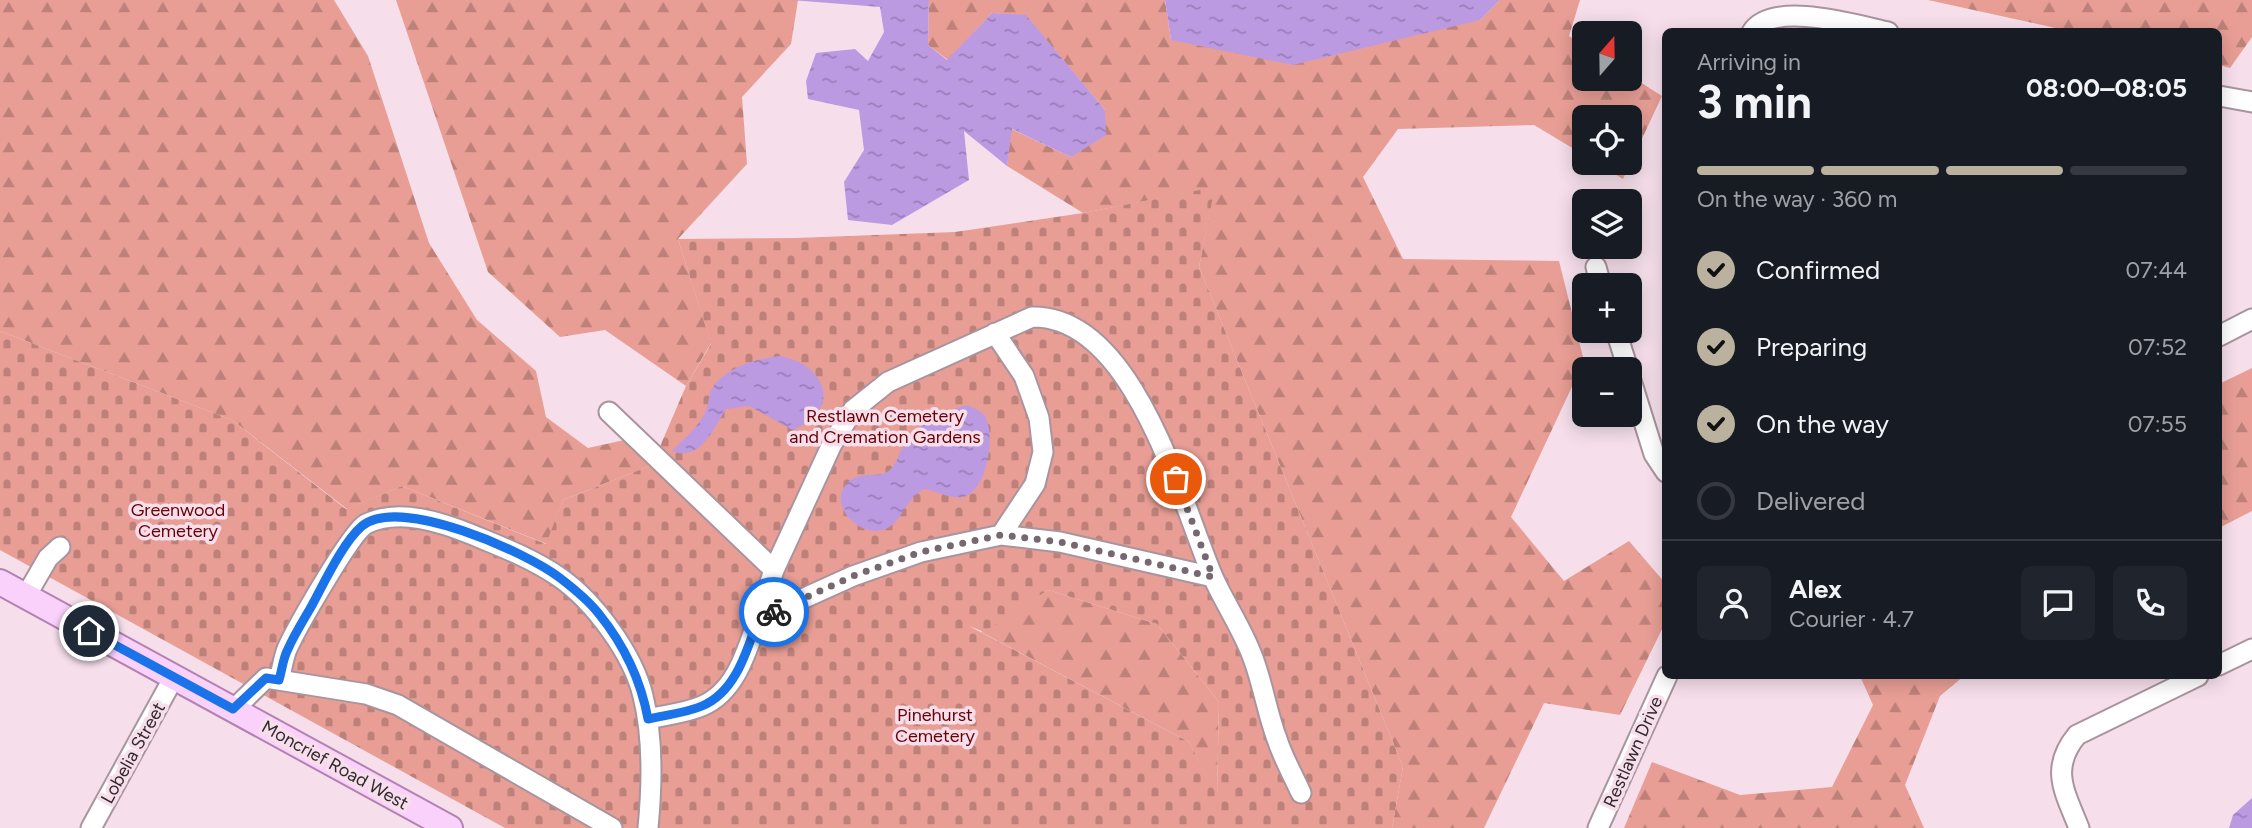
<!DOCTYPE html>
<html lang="en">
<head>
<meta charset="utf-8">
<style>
  body { margin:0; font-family:Figtree,sans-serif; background:#20242c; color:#f1f3f6; height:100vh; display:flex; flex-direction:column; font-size:26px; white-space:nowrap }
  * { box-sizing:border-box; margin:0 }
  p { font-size:23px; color:#9ea1a6 }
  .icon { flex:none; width:38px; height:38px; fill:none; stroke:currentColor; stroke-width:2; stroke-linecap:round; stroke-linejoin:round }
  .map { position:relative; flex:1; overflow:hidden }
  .details { position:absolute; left:1662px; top:28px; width:560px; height:651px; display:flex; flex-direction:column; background:#171b24; border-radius:10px; box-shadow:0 4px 18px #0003 }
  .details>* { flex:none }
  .needle { width:46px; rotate:20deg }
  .tools { position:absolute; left:1572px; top:21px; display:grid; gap:14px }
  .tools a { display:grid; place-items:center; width:70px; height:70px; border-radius:10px; background:#171b24; box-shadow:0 4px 18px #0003; font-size:35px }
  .pin { position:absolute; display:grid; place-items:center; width:60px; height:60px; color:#fff; margin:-30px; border:4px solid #fff; border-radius:50%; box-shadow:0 2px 7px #0007 }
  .courier { position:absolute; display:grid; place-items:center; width:70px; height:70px; margin:-35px; border:5px solid #1a73e8; border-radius:50%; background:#fff; color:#222; box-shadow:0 2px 9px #0007 }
  .overview em { font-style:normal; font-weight:700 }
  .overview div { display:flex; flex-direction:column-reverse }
  .overview { display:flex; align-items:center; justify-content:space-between; height:119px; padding:0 35px }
  h1 { font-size:46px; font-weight:700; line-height:52px }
  .bar { display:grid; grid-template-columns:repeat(4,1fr); gap:10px 7px; align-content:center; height:84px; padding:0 35px }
  .bar i { height:9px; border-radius:5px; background:#363941 }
  .bar .current { background:#bab29e }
  .bar p { grid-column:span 4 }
  .line { display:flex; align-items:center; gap:18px; padding:0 35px; border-top:2px solid #363941 }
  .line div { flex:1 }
  .round { display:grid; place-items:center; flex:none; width:74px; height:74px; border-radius:10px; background:#20242c }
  ol { padding:0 35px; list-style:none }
  li { display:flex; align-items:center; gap:21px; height:77px }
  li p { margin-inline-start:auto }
  li .icon { padding:7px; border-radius:50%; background:#bab29e; color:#111; stroke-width:4 }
  li:last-child { color:#9ea1a6 }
  li i { width:38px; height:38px; border:4px solid #363941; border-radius:50% }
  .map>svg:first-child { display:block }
  .forest { fill:url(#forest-firs) }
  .cemetery { fill:url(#cemetery-stones); fill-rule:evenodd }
  .water { fill:url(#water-ripples) }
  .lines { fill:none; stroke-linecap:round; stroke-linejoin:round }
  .minor-casing { stroke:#a9949e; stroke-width:23 }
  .major-casing { stroke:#b282b2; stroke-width:28 }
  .minor { stroke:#fff; stroke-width:19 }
  .major { stroke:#fad1fb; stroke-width:24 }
  .done { stroke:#766870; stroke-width:7; stroke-dasharray:0 12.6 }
  .route { stroke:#1a73e8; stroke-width:9 }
  .labels { text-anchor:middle; stroke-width:7; stroke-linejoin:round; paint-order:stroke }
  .park-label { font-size:18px; fill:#6b0004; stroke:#f6dfeb }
  .street-label { font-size:18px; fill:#31282d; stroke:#f6dfeb }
</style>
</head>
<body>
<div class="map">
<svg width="2252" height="828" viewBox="0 0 2252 828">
  <defs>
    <pattern id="forest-firs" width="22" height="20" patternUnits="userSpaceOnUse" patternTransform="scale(1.75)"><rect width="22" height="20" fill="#e89e95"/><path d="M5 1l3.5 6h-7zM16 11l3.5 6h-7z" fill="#bd817a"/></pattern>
    <pattern id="cemetery-stones" width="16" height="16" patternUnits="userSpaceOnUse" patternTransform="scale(1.75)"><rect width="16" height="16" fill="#e89e95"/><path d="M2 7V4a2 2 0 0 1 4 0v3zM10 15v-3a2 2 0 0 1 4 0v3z" fill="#bd817a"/></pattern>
    <pattern id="water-ripples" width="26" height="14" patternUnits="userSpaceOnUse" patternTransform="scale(1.75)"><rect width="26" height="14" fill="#bc9ae2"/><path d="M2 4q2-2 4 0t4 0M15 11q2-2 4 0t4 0" fill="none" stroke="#997eb8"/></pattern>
  </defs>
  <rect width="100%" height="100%" fill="#f6dfeb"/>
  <!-- forest -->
  <path class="forest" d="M0 0H334L368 56 429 243 477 320 536 371 546 417 588 448 629 439 652 465 563 500 547 544 402 486 347 509 232 420 0 331Z
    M396 0H798L791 44 742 97 747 164 678 239 711 343 686 386 605 330 560 337 488 272Z
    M929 0H1165L1171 40 1480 20 1500 0H1580L1569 36 1584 45V79H1629V75L1662 96 1623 179 1597 163H1629V117H1584V155L1534 125 1398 129 1363 177 1403 259 1559 261 1584 361 1511 517 1564 581 1629 541 1666 584V621L1620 715 1544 703 1484 828H1392L1403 767 1199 267 1214 188 1083 213 1007 166 1011 129 1071 157 1105 110 1026 16 992 13 948 60 928 45Z
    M1928 0H2252V37L2230 68 2219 65V32L2069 31Z
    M2252 368V511L2219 528V384Z
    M1048 590 1157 624 1219 702 1217 798 1189 742 981 632Z
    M1860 676H1964L1940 696 1905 785 1924 828H1624L1652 762 1740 795 1832 787 1873 705Z"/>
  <!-- cemetery -->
  <path class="cemetery" d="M1215 187 1199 267 1403 767 1392 828H505L0 550V331L232 420 346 509 402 486 546 544 563 500 652 465 686 386 711 344 678 239 796 238 955 232 1083 213ZM1048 590 1157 624 1219 702 1217 796 1189 742 969 626 984 632Z"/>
  <!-- water -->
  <path class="water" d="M791 0H929L928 45 947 60 992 13 1026 15 1105 110 1106 135 1071 157 1012 129 1007 166 964 131 969 180 892 225 848 220 844 182 864 150 859 110 808 99 806 81 816 53 855 49 868 61 884 32 880 7Z
    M1165 0H1500L1480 20 1293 65 1171 40Z
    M780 356C828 365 842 410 793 430L749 406 726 409C715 427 699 463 672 451 684 439 697 428 705 413 709 405 708 395 713 387 725 368 758 358 780 356Z
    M967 405C973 408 981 410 985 416 996 434 987 488 966 496 954 501 937 491 924 489 904 500 902 524 883 530 859 537 827 505 847 483 860 470 877 478 887 472 895 468 898 456 902 449 917 423 938 413 967 405Z
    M2252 798V828H2229L2233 815Z"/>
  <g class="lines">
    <!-- minor casing -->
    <g class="minor-casing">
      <path id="minor" d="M1752 32C1772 0 1856 25 1888 32
        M2219 96 2252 102
        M1596 267 1601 285
        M1616 331 1628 369
        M995 333 1024 376 1039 418 1043 452 1035 484 1001 535
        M2219 336 2252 319
        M1629 374 1654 454 1666 472
        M609 412 774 570 832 444 853 410 888 382 1032 317C1134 315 1181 502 1213 577 1225 604 1243 630 1253 658 1263 684 1267 713 1277 739 1283 758 1293 775 1301 793
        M774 570 758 619 853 576 921 552 1001 535 1060 542 1213 577
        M26 596 48 558 60 547
        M2219 665 2252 649
        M279 680C282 670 283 659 287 649 296 629 351 532 366 524 399 508 441 522 473 535 502 547 533 559 559 577 594 601 633 654 643 696 653 736 652 787 648 828
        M233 710 266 678 366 694 398 705 612 828
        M648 719C665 715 686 713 702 706 736 692 747 650 758 619
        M91 828 174 677
        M1598 828 1667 676
        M2079 828C2065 792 2049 769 2077 735L2198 676"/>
    </g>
    <!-- major casing -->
    <g class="major-casing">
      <path id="major" d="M0 582 450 828"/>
    </g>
    <!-- minor -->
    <use href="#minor" class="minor"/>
    <!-- major -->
    <use href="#major" class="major"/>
  </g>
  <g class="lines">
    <!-- done -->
    <path class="done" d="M774 612 853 576 921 552 1001 535 1060 542 1213 577 1176 479"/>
    <!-- route -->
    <path class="route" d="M89 631 233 709 266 678 279 680C282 670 283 658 288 649 294 635 303 621 311 607 323 585 343 542 362 526 400 495 526 552 560 578 573 588 589 601 599 614 624 645 641 681 648 719 665 715 686 713 702 706 736 692 747 650 758 619L774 612"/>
  </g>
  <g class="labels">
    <!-- park labels -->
    <g class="park-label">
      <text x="885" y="422">Restlawn Cemetery<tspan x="885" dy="21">and Cremation Gardens</tspan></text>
      <text x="178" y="516">Greenwood<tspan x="178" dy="21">Cemetery</tspan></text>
      <text x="935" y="721">Pinehurst<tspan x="935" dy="21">Cemetery</tspan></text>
    </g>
    <!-- street labels -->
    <g class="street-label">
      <text transform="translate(1633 752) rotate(-66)" y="6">Restlawn Drive</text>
      <text transform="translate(133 753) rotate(-61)" y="6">Lobelia Street</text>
      <text transform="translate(335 765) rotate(29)" y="6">Moncrief Road West</text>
    </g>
  </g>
</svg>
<div class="tools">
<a><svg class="needle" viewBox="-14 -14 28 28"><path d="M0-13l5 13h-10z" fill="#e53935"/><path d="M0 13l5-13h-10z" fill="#9ea1a6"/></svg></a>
<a><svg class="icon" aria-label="locate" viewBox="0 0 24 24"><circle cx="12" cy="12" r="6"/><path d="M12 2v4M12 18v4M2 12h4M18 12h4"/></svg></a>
<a><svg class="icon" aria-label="layers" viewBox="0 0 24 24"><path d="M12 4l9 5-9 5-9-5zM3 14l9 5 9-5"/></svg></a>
<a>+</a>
<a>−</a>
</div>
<div class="pin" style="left:1176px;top:479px;background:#ea580c"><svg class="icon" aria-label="bag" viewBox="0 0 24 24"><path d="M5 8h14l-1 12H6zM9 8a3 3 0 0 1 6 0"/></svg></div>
<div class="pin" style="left:89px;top:631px;background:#1f2937"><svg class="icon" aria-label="home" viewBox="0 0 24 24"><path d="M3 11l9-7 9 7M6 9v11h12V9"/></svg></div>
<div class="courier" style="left:774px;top:612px"><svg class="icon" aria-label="bike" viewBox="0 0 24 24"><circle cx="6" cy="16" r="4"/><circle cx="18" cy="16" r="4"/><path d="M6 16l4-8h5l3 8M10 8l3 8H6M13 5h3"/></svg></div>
<section class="details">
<div class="overview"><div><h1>3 min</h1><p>Arriving in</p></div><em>08:00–08:05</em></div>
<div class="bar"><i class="current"></i><i class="current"></i><i class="current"></i><i></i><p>On the way · 360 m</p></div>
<ol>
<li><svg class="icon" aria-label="check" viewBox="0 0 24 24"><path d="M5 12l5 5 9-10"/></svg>Confirmed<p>07:44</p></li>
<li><svg class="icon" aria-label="check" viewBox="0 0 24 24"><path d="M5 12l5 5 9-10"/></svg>Preparing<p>07:52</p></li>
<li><svg class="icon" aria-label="check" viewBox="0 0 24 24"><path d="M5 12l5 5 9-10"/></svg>On the way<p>07:55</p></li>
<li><i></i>Delivered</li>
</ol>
<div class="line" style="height:126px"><a class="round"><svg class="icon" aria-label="person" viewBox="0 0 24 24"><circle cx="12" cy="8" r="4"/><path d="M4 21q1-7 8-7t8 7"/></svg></a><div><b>Alex</b><p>Courier · 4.7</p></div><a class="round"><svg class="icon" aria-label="chat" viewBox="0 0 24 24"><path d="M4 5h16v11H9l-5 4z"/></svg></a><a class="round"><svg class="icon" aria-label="phone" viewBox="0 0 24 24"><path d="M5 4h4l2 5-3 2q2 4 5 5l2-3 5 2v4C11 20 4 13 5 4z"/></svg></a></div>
</section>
</div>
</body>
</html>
